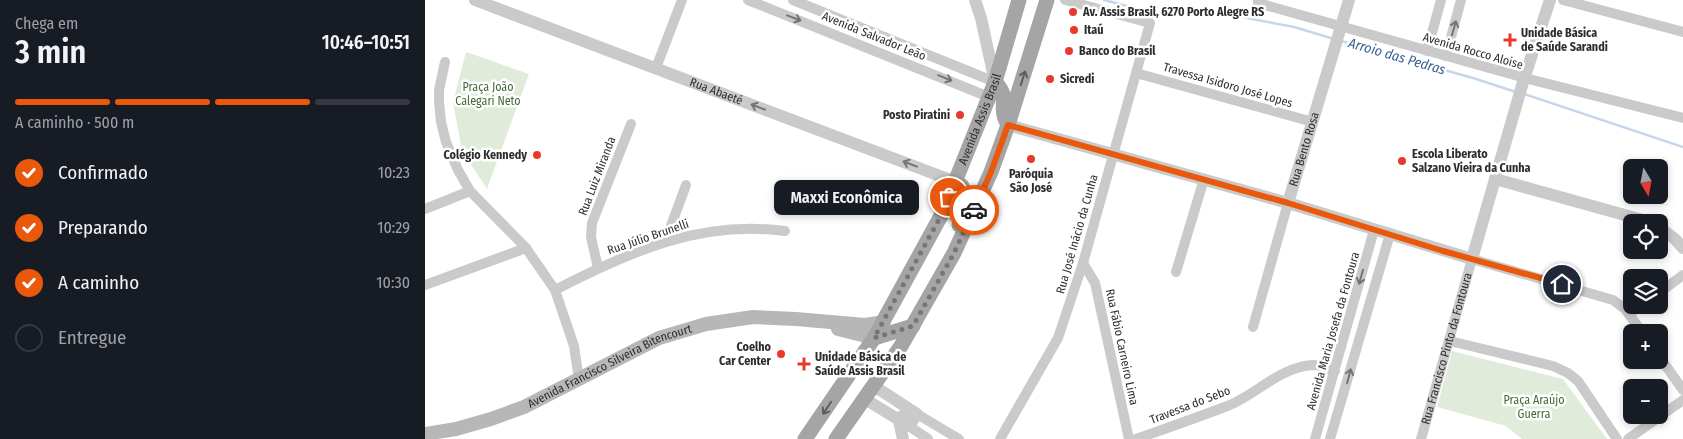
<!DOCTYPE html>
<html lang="pt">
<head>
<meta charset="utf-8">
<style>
  body { margin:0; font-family:"Fira Sans Condensed",sans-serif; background:#20242c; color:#f1f3f6; height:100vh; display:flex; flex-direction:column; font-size:19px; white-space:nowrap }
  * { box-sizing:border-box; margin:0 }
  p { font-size:16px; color:#9ea1a6 }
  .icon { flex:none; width:28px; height:28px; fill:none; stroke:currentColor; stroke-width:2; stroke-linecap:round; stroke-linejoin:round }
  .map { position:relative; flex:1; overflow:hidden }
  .drawer { display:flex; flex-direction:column; background:#171b24; width:425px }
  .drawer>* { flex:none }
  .needle { width:32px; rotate:170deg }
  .buttons { position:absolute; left:1198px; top:159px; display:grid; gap:10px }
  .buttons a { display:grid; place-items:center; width:45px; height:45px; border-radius:8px; background:#171b24; box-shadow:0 2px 8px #0003; font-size:25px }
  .pin { position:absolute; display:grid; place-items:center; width:42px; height:42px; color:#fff; margin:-21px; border:2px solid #fff; border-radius:50%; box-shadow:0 1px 5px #0007 }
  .courier { position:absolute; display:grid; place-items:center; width:50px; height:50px; margin:-25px; border:4px solid #ea580c; border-radius:50%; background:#fff; color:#222; box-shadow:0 1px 6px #0007 }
  .bubble { position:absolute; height:35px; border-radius:8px; background:#171b24; box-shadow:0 2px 8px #0003; font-size:16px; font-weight:600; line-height:35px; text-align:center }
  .summary em { font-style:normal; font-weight:600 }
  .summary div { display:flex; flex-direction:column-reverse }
  .summary { display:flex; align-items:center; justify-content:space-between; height:85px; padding:0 15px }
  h1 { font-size:32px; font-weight:600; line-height:38px }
  .bar { display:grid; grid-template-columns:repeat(4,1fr); gap:8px 5px; align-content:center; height:60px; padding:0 15px }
  .bar i { height:6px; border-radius:4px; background:#363941 }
  .bar .current { background:#ea580c }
  .bar p { grid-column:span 4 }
  ol { padding:0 15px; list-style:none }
  li { display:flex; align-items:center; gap:15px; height:55px }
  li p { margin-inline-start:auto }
  li .icon { padding:5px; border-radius:50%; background:#ea580c; color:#fff; stroke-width:4 }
  li:last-child { color:#9ea1a6 }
  li i { width:28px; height:28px; border:2px solid #363941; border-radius:50% }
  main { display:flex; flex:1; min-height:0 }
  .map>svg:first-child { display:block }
  .green { fill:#e1ebda }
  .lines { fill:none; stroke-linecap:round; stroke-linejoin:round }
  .stream { stroke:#c6d7ec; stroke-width:2.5 }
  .minor { stroke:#cacaca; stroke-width:10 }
  .tertiary { stroke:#cacaca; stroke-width:12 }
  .secondary { stroke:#b7b7b7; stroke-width:14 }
  .primary { stroke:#a5a5a5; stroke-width:15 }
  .oneway { stroke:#747474 }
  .oneway2 { stroke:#5d5d5d }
  .done { stroke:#767676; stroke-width:5; stroke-dasharray:0 9 }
  .route { stroke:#ea580c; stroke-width:6 }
  .poi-dot { fill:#ea382a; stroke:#fff; stroke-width:2 }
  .labels { text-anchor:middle; stroke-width:5; stroke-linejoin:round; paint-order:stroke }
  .poi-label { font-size:12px; font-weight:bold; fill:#2d2d2d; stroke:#fff; text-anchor:start }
  .street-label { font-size:12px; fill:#2d2d2d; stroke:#fff }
  .park-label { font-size:12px; fill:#496a3a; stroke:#fff }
  .water-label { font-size:14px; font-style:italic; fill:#396291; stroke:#fff }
</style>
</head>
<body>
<main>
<section class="drawer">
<div class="summary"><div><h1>3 min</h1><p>Chega em</p></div><em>10:46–10:51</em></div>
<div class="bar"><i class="current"></i><i class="current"></i><i class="current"></i><i></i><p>A caminho · 500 m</p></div>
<ol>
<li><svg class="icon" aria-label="check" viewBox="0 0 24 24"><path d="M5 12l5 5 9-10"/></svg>Confirmado<p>10:23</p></li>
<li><svg class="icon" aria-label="check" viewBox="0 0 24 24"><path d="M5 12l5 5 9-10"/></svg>Preparando<p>10:29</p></li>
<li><svg class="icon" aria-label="check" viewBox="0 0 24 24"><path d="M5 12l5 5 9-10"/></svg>A caminho<p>10:30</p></li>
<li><i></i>Entregue</li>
</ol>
</section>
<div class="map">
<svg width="1258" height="439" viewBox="0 0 1258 439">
  <rect width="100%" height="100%" fill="#fff"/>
  <!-- green -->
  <path class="green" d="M41 52 104 74 62 189 37 151 28 102Z
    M1027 351 1138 379 1182 439H1097L1081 426 1012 407Z"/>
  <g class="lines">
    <!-- stream -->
    <path class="stream" d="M679 0 729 13 811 16 869 27 909 39
      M916 41 1048 78 1091 92
      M1099 94 1258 147"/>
    <!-- minor -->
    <g class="minor">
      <path d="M323 0 564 97"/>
      <path d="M368 0 570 82"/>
      <path d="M833 0V3L1100 78 1258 118"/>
      <path d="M1138 0 1258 32"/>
      <path d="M1002 51 1016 0"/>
      <path d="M1021 56 1036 0"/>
      <path d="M20 62 14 90V101L16 122 21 142 33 170 45 191 101 248 130 290 149 346 154 380"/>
      <path d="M231 68 257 0"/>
      <path d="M711 73 888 122"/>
      <path d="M0 209 45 191"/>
      <path d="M240 242 261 185"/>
      <path d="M658 263 670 283 704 439"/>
      <path d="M173 268 166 237 167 223 206 124"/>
      <path d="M751 272 779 179"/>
      <path d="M0 285 101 248"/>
      <path d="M130 290C204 252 274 220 360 231"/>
      <path d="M1234 293 1258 275"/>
      <path d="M1204 314 1217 305"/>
      <path d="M828 327 863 203"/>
      <path d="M1025 341 1128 366 1143 373 1153 381 1192 439"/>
      <path d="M1234 356 1258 390"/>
      <path d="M492 414 534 439"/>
      <path d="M484 426 503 439"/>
      <path d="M575 439 633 338 658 263 725 23 640 0"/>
      <path d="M711 439C742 428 774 417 805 405 833 393 855 367 888 365 895 365 903 369 910 371"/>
      <path d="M890 439 949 230"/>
      <path d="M905 439 965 234"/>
      <path id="s1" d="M996 439 1047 259 1188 300 1200 309 1217 332"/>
      <path d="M1203 439 1258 400"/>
    </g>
    <!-- tertiary -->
    <g class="tertiary">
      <path id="s2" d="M50 0 531 182"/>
      <path d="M550 0 556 18 570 82"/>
      <path d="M583 125 863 203 1047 259 1098 82 1125 0"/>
      <path d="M1070 179 1225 222"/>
      <path id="s3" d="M863 203 924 0"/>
      <path d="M1234 227 1250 239 1258 248"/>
      <path d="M449 386 492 414 484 426"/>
      <path d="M440 399 484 426"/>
      <path d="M477 416 474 421 478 439"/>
    </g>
    <!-- secondary -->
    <g class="secondary">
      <path d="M413 329 449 338"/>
      <path id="s4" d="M0 434 31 429 66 419 99 407 234 338 281 324 328 317 371 319 440 325 459 322"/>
    </g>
    <!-- primary -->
    <g class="primary">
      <path d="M570 82C586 98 573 104 581 121"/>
      <path d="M531 182 537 186C539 202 540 210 534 225"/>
      <path d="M449 338 488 326"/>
      <path id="s5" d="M380 439 449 338 518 212 570 82 594 0"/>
      <path d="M411 439 476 346 529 253 566 172 583 125 622 0"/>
    </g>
  </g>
  <!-- one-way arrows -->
  <defs><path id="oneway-shaft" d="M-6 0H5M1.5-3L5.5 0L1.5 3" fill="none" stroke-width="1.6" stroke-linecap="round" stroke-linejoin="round" transform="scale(1.25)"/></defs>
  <g class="oneway">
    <use href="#oneway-shaft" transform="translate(369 18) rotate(21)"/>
    <use href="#oneway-shaft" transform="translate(1029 28) rotate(-74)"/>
    <use href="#oneway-shaft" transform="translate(520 78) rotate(22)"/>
    <use href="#oneway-shaft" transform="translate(333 107) rotate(-159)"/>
    <use href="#oneway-shaft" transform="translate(485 164) rotate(-159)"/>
    <use href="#oneway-shaft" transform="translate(936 277) rotate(106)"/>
    <use href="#oneway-shaft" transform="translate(924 376) rotate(-75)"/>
  </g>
  <g class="oneway2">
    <use href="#oneway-shaft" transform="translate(598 78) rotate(-72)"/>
    <use href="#oneway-shaft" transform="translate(402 408) rotate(124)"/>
  </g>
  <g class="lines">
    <!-- done -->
    <path class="done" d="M524 197 518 212 449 338 488 326 529 253 549 210"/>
    <!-- route -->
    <path class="route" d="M549 210 566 172 583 125 863 203 1018 251 1137 284"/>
  </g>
  <!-- markers -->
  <g class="poi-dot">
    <circle cx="648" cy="12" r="5"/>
    <circle cx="649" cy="30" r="5"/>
    <path d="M1082.5 32.5h5v5h5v5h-5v5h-5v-5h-5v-5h5z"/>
    <circle cx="644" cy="51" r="5"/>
    <circle cx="625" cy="79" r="5"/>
    <circle cx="535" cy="115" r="5"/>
    <circle cx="112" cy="155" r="5"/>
    <circle cx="606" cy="159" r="5"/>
    <circle cx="977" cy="161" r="5"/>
    <circle cx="356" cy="354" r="5"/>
    <path d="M376.5 356.5h5v5h5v5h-5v5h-5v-5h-5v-5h5z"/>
  </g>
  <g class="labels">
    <!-- poi labels -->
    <g class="poi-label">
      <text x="658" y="16">Av. Assis Brasil, 6270 Porto Alegre RS</text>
      <text x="659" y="34">Itaú</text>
      <text x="1096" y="37">Unidade Básica<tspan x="1096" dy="14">de Saúde Sarandi</tspan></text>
      <text x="654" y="55">Banco do Brasil</text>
      <text x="635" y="83">Sicredi</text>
      <text x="525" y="119" text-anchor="end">Posto Piratini</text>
      <text x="987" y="158">Escola Liberato<tspan x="987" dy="14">Salzano Vieira da Cunha</tspan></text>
      <text x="102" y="159" text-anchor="end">Colégio Kennedy</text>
      <text x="606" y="178" text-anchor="middle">Paróquia<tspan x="606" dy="14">São José</tspan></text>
      <text x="346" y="351" text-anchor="end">Coelho<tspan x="346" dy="14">Car Center</tspan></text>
      <text x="390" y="361">Unidade Básica de<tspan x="390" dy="14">Saúde Assis Brasil</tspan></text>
    </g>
    <!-- street labels -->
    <g class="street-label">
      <text transform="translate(449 36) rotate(22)" y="4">Avenida Salvador Leão</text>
      <text transform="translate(1048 51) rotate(16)" y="4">Avenida Rocco Aloise</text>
      <text transform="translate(803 85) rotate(16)" y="4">Travessa Isidoro José Lopes</text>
      <text dy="4" stroke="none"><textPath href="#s2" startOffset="258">Rua Abaeté</textPath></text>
      <text dy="4" stroke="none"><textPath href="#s5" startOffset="366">Avenida Assis Brasil</textPath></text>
      <text dy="4" stroke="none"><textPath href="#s3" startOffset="56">Rua Bento Rosa</textPath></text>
      <text transform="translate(172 176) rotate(-69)" y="4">Rua Luiz Miranda</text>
      <text transform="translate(652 234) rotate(-74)" y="4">Rua José Inácio da Cunha</text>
      <text transform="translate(223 237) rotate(-19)" y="4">Rua Júlio Brunelli</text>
      <text transform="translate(908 331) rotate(-74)" y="4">Avenida Maria Josefa da Fontoura</text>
      <text transform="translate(697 347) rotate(78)" y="4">Rua Fábio Carneiro Lima</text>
      <text dy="4" stroke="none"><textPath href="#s1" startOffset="94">Rua Francisco Pinto da Fontoura</textPath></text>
      <text dy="4" stroke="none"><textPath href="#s4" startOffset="198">Avenida Francisco Silveira Bitencourt</textPath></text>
      <text transform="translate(765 405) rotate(-21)" y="4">Travessa do Sebo</text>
    </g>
    <!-- park labels -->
    <g class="park-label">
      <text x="63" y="91">Praça João<tspan x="63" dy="14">Calegari Neto</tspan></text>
      <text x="1109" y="404">Praça Araújo<tspan x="1109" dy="14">Guerra</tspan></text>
    </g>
    <!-- water labels -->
    <g class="water-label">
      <text transform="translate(972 56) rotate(16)" y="5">Arroio das Pedras</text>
    </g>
  </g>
</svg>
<div class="buttons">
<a><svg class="needle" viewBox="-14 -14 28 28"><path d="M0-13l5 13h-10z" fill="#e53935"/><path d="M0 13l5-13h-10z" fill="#9ea1a6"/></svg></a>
<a><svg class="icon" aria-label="locate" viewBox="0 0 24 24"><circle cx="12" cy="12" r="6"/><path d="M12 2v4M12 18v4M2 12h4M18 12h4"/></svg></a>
<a><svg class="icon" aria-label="layers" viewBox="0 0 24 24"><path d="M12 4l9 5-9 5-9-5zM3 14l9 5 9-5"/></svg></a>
<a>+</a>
<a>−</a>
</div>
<div class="pin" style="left:524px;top:197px;background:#ea580c"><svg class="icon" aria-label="bag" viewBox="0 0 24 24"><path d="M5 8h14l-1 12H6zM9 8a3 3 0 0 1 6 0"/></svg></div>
<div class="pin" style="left:1137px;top:284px;background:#1f2937"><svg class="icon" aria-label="home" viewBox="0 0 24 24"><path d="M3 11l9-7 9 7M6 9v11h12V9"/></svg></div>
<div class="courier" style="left:549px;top:210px"><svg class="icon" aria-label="car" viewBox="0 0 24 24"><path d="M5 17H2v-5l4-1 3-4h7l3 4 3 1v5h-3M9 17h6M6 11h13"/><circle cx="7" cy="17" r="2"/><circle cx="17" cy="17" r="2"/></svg></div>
<div class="bubble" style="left:349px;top:180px;width:145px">Maxxi Econômica</div>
</div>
</main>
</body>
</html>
